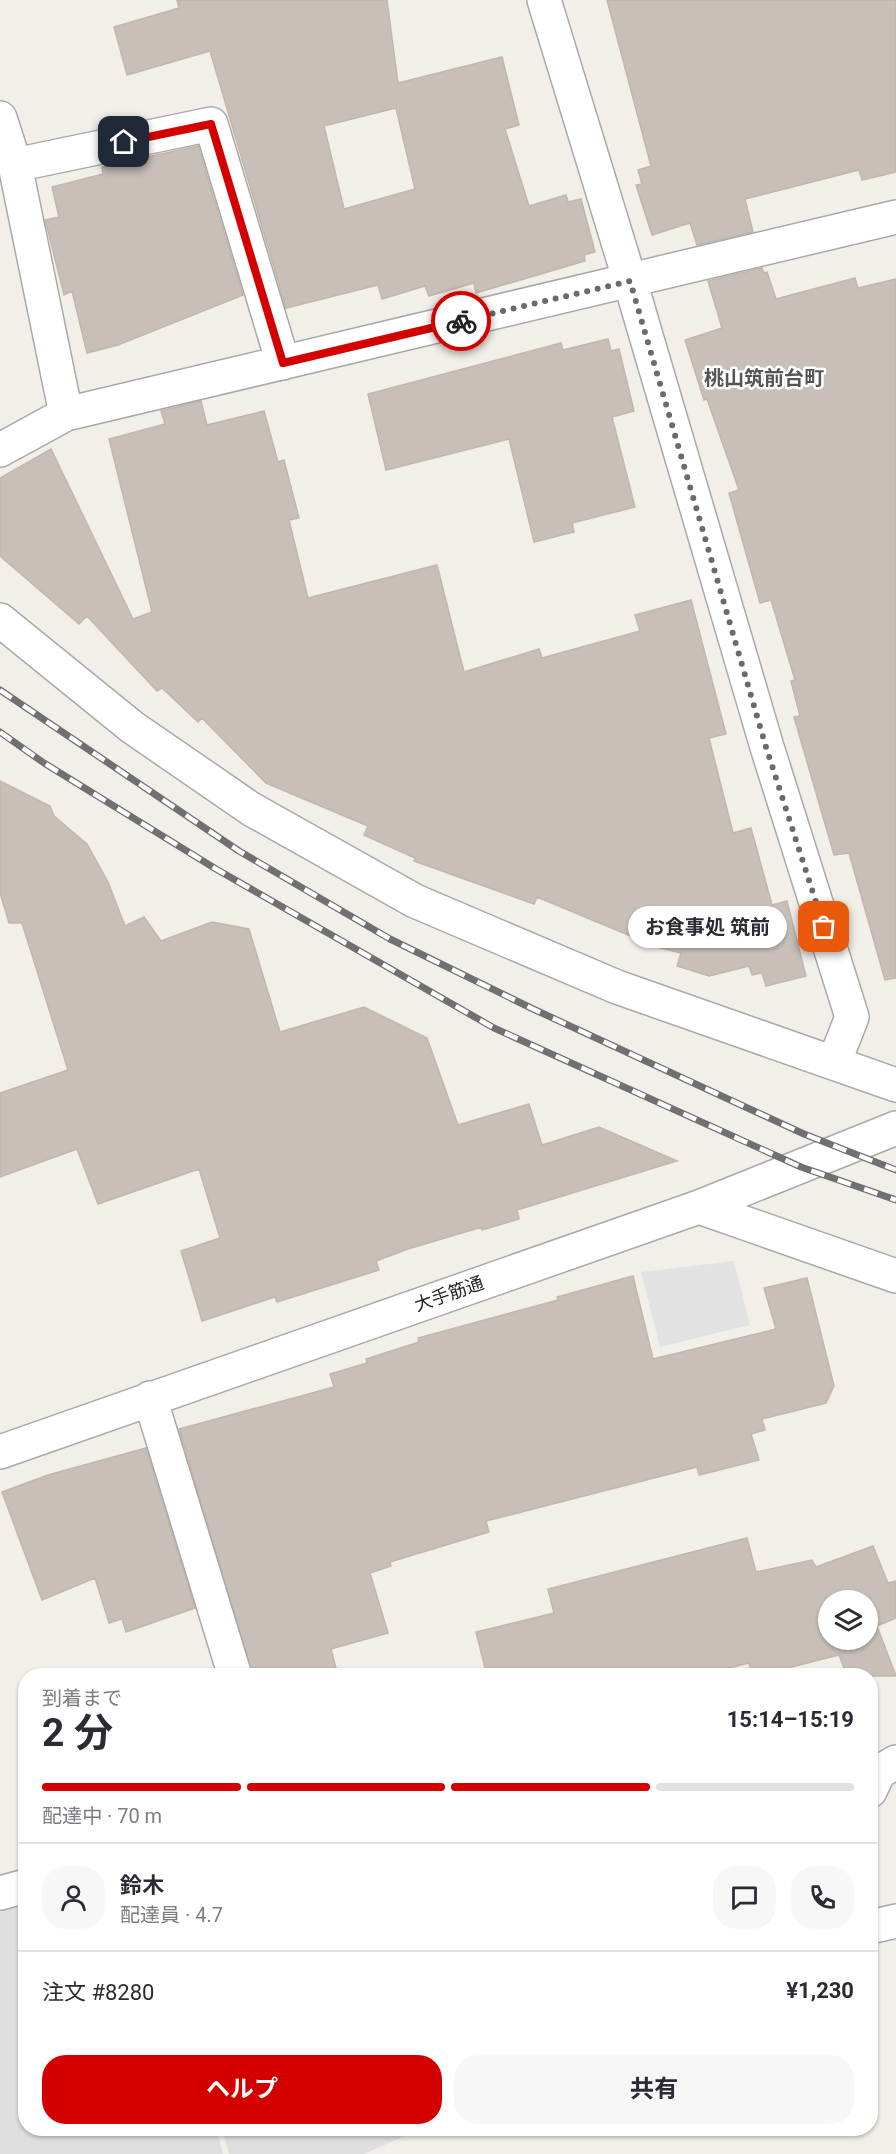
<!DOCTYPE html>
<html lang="ja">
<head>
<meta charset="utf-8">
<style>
  body { margin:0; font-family:Roboto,"Noto Sans JP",sans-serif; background:#f7f7f7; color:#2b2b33; height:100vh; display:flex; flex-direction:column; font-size:22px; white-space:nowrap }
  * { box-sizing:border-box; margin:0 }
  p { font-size:20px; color:#7c7c81 }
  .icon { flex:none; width:33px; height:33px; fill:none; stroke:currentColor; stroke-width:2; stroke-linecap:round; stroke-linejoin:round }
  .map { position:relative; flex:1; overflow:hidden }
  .drawer { position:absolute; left:18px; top:1668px; width:860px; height:468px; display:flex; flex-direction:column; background:#fff; border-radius:24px; box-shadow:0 2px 4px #0004 }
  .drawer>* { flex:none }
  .controls { position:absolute; left:818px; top:1590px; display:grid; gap:12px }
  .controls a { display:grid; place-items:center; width:60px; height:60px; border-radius:50%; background:#fff; box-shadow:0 2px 4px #0004; font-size:30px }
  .pin { position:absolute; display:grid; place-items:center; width:51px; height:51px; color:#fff; margin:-26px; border-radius:12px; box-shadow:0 3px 9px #0006 }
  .courier { position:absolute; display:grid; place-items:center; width:60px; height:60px; margin:-30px; border:4px solid #d40000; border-radius:50%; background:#fff; color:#222; box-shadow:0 2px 8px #0007 }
  .bubble { position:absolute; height:42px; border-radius:21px; background:#fff; box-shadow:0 2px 4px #0004; font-size:20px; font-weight:700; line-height:42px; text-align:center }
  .headline em { font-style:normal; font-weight:700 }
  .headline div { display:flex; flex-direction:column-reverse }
  .headline { display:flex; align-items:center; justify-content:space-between; height:102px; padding:0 24px }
  h1 { font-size:39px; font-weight:700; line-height:45px }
  .bar { display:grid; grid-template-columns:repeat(4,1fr); gap:9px 6px; align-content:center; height:72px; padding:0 24px }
  .bar i { height:8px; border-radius:4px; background:#e1e1e2 }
  .bar .current { background:#d40000 }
  .bar p { grid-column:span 4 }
  .line { display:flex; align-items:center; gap:15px; padding:0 24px; border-top:2px solid #e1e1e2 }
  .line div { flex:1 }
  .round { display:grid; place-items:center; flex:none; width:63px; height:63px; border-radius:24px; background:#f7f7f7 }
  .cta { display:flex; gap:12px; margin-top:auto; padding:12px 24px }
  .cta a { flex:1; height:69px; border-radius:24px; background:#d40000; color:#fff; font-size:24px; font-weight:700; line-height:69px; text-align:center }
  .cta a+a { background:#f7f7f7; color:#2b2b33 }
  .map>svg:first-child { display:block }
  .residential { fill:#e0dfdf }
  .parking { fill:#e2e2e2 }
  .building { fill:#c7bfb8; stroke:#c4b6ab; stroke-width:1.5; fill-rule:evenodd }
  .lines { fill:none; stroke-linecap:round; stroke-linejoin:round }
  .minor-casing { stroke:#a9a9a9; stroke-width:36 }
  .minor { stroke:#fff; stroke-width:33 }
  .rail-casing { stroke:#707070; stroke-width:7 }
  .rail { stroke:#fff; stroke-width:4.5; stroke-dasharray:14; stroke-linecap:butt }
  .done { stroke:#6b6a68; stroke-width:6; stroke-dasharray:0 10.8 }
  .route { stroke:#d40000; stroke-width:8 }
  .labels { text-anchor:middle; stroke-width:5; stroke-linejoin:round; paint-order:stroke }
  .street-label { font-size:18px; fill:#222; stroke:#fff }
  .neighbourhood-label { font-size:20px; font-weight:bold; fill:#555; stroke:#fff }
</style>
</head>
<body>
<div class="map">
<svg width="896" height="2154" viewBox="0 0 896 2154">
  <rect width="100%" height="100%" fill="#f2efe9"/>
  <!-- residential -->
  <path class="residential" d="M25 1903 26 2128 216 2129 223 2154H0V1910Z
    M222 2129V2128L421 2129 364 2154H229Z"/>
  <!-- parking -->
  <path class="parking" d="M734 1261 750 1325 660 1347 641 1272Z"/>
  <!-- building -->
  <path class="building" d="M177 0H387L398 83 502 57 519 125 505 129 529 206 566 195 568 202 581 199 595 252 584 255 585 261 476 293 474 283 429 296 425 286 382 299 378 285 286 308 210 51 127 75 114 27 179 8ZM396 108 415 189 344 209 324 126Z
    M607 0H896V172L862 180 859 170 745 199 753 232 697 245 690 223 652 235 636 185 642 184 638 170 651 166Z
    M198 146 243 295 118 345 87 353 72 291 64 295 48 231 45 220 59 217 52 187 103 174 102 167Z
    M762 268 764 273 767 272 776 299 855 278 858 288 896 279V978L885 980 849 853 834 855 794 717 800 716 791 681 795 680 771 600 760 603 729 493 739 490 707 399 704 400 685 340 722 328 708 281Z
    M608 339 611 351 619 349 634 411 612 417 635 507 572 523 574 532 534 542 509 439 386 470 368 394 561 343 563 350Z
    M201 401 207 425 264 411 278 462 284 460 299 518 289 520 308 598 437 565 464 672 539 649 542 658 640 631 635 615 691 600 726 734 709 738 733 833 751 828 772 905 787 901 806 976 766 986 762 973 752 975 749 966 709 976 677 966 681 953 657 947 537 897 534 904 414 861 415 858 364 835 368 826 266 783 202 718 198 722 162 688 157 691 87 616 79 624 0 556V478L51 449 133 619 152 612 109 439 165 424 161 411Z
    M0 781 50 806 54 816 87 844 108 882 125 926 144 917 161 941 212 922 249 929 280 1032 364 1007 427 1038 458 1125 529 1104 542 1145 599 1127 677 1161 517 1210 519 1219 482 1230V1227L408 1249 376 1261 379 1270 277 1302 275 1297 202 1321 181 1251 220 1238 199 1169 98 1204 77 1149 0 1177V1093L68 1070 22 923H9L0 893Z
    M633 1276 653 1359 776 1329 764 1288 807 1278 834 1386 826 1403 762 1419 765 1430 751 1434 759 1460 699 1475 697 1467 486 1521 489 1532 390 1562 391 1566 370 1573 388 1633 331 1649 338 1676H253L179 1429 334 1387 330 1374 367 1363 366 1359 419 1342 418 1338 558 1300 557 1297Z
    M146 1448 195 1608 126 1632 122 1619 109 1623 95 1578 42 1600 2 1492 48 1475Z
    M747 1538 756 1572 812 1560 816 1567 873 1546 888 1583 896 1581V1618L877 1626 896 1676H847L839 1655 756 1676H752L749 1663 697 1676H487L476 1632 554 1613 548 1589ZM828 1600H867V1640H828Z"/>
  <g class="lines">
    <!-- minor casing -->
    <g class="minor-casing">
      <path id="minor" d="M544 0 630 281 767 747 852 1017 834 1063
        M0 118 15 165 66 414
        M15 165 211 124 283 363
        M0 450 66 414 896 217
        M0 620 132 727 251 809 415 901 617 987 896 1085
        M699 1207 896 1276
        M150 1398 235 1676
        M0 1452 699 1207 896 1128
        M870 1791 879 1772 896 1762
        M0 1893 26 1886
        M870 1927 896 1921"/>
    </g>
    <!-- minor -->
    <use href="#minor" class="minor"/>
    <!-- rail casing -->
    <g class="rail-casing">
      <path id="rail" d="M0 690 239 851 390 939 531 1008 804 1134 896 1170
        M0 732 44 763 216 869 494 1028 801 1167 896 1200"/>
    </g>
    <!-- rail -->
    <use href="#rail" class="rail"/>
  </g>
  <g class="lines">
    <!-- done -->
    <path class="done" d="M461 321 630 281 766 747 824 927"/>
    <!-- route -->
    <path class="route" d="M124 142 211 124 283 363 461 321"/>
  </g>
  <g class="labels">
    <!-- street labels -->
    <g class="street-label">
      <text transform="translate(449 1294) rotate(-19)" y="6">大手筋通</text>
    </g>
    <!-- neighbourhood labels -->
    <g class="neighbourhood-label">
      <text x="764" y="385">桃山筑前台町</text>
    </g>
  </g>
</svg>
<div class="controls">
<a><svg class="icon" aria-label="layers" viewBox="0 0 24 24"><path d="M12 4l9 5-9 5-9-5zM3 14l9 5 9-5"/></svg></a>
</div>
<div class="pin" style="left:824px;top:927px;background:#ea580c"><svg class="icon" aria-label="bag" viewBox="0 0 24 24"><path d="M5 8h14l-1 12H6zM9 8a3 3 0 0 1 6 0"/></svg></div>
<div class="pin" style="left:124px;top:142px;background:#1f2937"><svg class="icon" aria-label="home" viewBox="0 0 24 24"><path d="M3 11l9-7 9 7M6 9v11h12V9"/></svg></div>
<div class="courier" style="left:461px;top:321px"><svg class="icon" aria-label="bike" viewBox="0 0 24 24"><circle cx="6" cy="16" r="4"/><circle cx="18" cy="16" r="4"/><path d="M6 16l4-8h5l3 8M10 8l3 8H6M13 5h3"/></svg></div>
<div class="bubble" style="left:628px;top:906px;width:159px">お食事処 筑前</div>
<section class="drawer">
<div class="headline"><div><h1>2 分</h1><p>到着まで</p></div><em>15:14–15:19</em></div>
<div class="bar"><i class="current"></i><i class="current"></i><i class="current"></i><i></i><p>配達中 · 70 m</p></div>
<div class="line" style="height:108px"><a class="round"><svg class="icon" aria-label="person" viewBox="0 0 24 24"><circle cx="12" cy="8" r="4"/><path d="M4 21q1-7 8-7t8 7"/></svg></a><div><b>鈴木</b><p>配達員 · 4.7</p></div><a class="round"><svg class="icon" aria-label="chat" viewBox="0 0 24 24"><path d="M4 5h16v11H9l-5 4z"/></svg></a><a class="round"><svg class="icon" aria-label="phone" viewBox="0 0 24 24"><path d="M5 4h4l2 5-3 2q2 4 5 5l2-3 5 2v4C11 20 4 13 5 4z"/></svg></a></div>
<div class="line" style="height:78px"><div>注文 #8280</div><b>¥1,230</b></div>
<div class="cta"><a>ヘルプ</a><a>共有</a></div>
</section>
</div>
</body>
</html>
